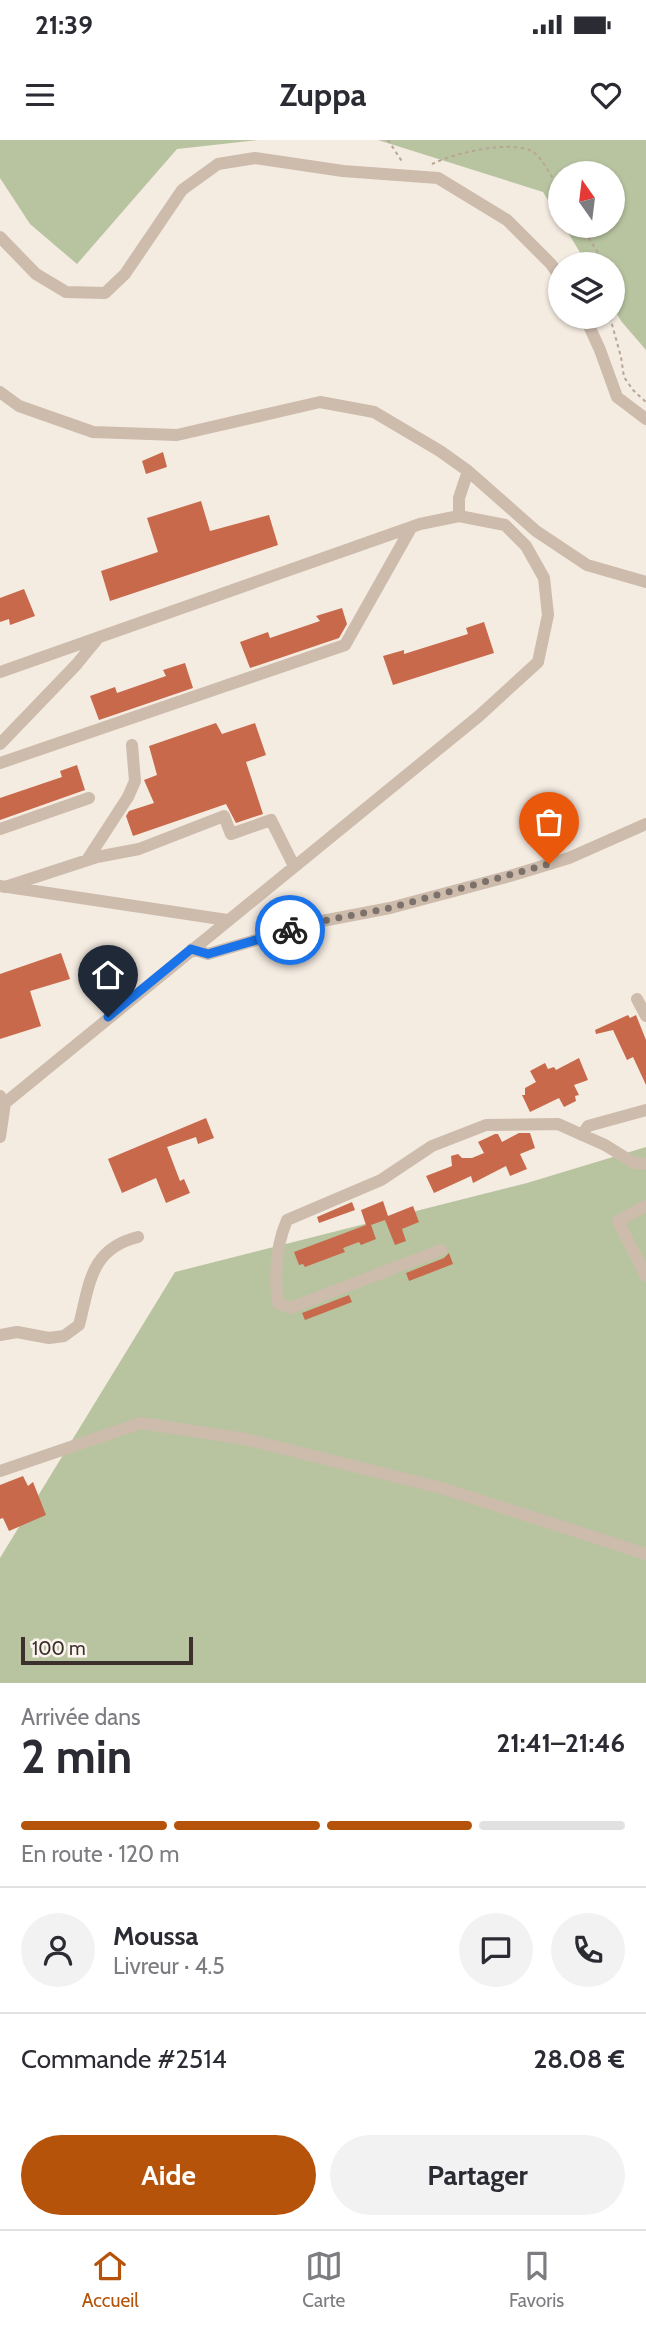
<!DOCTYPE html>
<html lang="fr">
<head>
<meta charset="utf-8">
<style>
  body { margin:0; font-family:Cabin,sans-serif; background:#f2f2f3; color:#2b2b33; height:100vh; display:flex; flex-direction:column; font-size:26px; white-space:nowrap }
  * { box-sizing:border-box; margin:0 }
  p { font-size:23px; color:#7c7c81 }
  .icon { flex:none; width:38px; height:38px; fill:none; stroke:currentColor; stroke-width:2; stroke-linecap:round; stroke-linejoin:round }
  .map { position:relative; height:1543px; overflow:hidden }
  .details { display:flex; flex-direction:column; background:#fff; flex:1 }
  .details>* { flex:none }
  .needle { width:46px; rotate:346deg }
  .controls { position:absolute; left:548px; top:21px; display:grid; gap:14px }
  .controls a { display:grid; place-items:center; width:77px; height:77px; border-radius:50%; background:#fff; box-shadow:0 2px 5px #0004; font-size:35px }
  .scale { position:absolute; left:21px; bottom:18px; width:172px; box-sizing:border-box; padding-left:7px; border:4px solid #3b302b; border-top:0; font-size:19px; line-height:24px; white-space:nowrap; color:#3b302b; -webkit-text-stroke:5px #fbf5ee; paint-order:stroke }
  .pin { position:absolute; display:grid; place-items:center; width:60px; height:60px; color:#fff; margin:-72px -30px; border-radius:50% 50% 50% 0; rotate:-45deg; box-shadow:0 0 7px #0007 }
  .pin .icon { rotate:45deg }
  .courier { position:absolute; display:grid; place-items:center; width:70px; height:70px; margin:-35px; border:5px solid #1a73e8; border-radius:50%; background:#fff; color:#222; box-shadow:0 2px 9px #0007 }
  .headline em { font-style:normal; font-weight:700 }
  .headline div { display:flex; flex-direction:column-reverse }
  .headline { display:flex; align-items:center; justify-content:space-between; height:119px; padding:0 21px }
  h1 { font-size:46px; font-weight:700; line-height:52px }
  .bar { display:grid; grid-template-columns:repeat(4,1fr); gap:10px 7px; align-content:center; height:84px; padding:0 21px }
  .bar i { height:9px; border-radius:5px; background:#e1e1e2 }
  .bar .active { background:#b45309 }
  .bar p { grid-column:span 4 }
  .line { display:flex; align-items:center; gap:18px; padding:0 21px; border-top:2px solid #e1e1e2 }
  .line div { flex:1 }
  .round { display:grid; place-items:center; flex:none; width:74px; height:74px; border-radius:37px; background:#f2f2f3 }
  .button { display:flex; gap:14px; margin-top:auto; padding:14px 21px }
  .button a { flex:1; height:80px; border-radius:42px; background:#b45309; color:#fff; font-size:28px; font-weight:700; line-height:80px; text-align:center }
  .button a+a { background:#f2f2f3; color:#2b2b33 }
  .status { display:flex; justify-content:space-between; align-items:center; height:49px; padding:0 35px; background:#fff; direction:ltr }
  .status svg { height:19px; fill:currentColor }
  header { display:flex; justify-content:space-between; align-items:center; height:91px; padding:0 21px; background:#fff; font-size:32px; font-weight:700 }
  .tab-bar { display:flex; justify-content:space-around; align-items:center; height:98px; border-top:2px solid #e1e1e2; background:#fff; font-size:19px; color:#7c7c81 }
  .tab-bar a { display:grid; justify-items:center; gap:4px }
  .tab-bar .active { color:#b45309 }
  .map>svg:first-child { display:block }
  .green { fill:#b8c4a0 }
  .building { fill:#c8694b }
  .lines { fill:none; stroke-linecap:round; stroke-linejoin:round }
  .path { stroke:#b9a596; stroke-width:2; stroke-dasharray:3.5 3.5; stroke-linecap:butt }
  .minor { stroke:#cdbbac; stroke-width:12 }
  .done { stroke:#7c716b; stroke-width:7; stroke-dasharray:0 12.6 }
  .route { stroke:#1a73e8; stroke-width:9 }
</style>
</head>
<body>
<div class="status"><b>21:39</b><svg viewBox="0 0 49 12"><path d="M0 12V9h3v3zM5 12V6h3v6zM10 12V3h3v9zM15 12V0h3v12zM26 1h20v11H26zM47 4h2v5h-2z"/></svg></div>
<header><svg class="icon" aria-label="menu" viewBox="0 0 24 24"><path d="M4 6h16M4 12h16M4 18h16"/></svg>Zuppa<svg class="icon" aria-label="heart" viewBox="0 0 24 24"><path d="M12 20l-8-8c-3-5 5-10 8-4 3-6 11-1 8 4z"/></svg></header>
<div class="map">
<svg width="646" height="1543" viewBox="0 0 646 1543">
  <rect width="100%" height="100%" fill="#f4ebe1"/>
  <!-- green -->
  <path class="green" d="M0 0H258L177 9 77 124 30 84 0 38Z
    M378 0H646V210L621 181 613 167 612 124H587L564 86H612V33H560V80L543 52Z
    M646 1007V1543H0V1418L175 1132 527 1043Z"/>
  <!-- building -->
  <path class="building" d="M163 312 167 327 146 334 142 321Z
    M201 361 210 391 269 375 278 405 110 461 101 431 158 412 147 378Z
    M24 449 35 476 10 485 9 479 0 482V458Z
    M342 468 347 484 339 498 250 528 240 502 268 492 270 498 320 481 316 476Z
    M484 482 494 513 393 545 383 516 404 510V514L468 494 466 488Z
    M185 523 193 548 99 580 90 556 115 547 117 553 166 536 163 530Z
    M216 583 222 594 255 583 266 615 246 622 263 674 236 683 226 664 133 696 126 676 129 671 154 663 144 640 157 635 149 606Z
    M77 625 85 650 0 680V658L62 637 60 631Z
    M61 813 70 839 30 851 41 886 0 899V834Z
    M628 875 630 878 636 875 646 900V945L633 917 627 920 613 890 596 894 595 890Z
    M579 918 588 940 574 945 579 955 575 956 576 961 564 967 559 958 530 972 522 955H525V948L536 942 530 931 545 923 548 929 554 927 556 930Z
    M206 978 214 998 198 1004 196 997 167 1007 180 1041 184 1039 190 1053 166 1063 156 1038 122 1053 108 1019Z
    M519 993H530L535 1008 520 1014 527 1029 510 1036 506 1026 473 1043 471 1036 434 1053 426 1036 452 1026 451 1016 458 1014 462 1018H472L484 1013 478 1002 495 994H498L502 1002Z
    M383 1061 388 1076 413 1066 419 1082 402 1089 406 1101 395 1105 385 1080 371 1085 376 1099 361 1105 359 1102 343 1108 345 1112 305 1127 303 1124 299 1125 294 1112 366 1085 361 1070Z
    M352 1062 355 1070 319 1083 317 1077Z
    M449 1113 453 1124 409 1141 406 1133 444 1118Z
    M349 1155 352 1162 305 1180 302 1173Z
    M23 1336 28 1346 33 1342 46 1375 9 1391 3 1378 0 1379V1345Z"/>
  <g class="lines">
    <!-- path -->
    <path class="path" d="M388 0 403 23
      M432 24C455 13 508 0 532 11 544 19 552 39 560 51
      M581 86 599 114 601 124
      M610 177 621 217 624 237 633 250 646 262"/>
    <!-- minor -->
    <path class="minor" d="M0 97 36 134 66 152 105 153 125 134 182 50 218 24 255 18 343 31 438 38 507 80 551 124 560 137
      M585 177 600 210 617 257 646 279
      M0 252 19 266 93 292 177 295 320 262 374 272 440 311 468 331 536 391 587 425 646 442
      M459 376V358L468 331
      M0 532 420 384 459 376 505 385 526 406 544 438 548 475 538 522 479 576 5 963
      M0 604 76 525 99 497
      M0 623 345 505 411 388
      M0 689 89 658
      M87 720 128 657 135 641 132 605
      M0 746 5 747 97 717 139 709 224 676 231 694 271 680 294 726
      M8 747 227 780
      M192 809 208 814 322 781 390 768 510 736 569 718 646 684
      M637 859 646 876
      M582 995 588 986 646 970
      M0 997 5 963 0 956
      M646 1066 618 1081 646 1136
      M441 1110 290 1168 278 1163C274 1135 276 1106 287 1080L381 1040 432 1006 486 985 558 984 605 1005 634 1023 646 1024
      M0 1195 17 1192 49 1198 64 1196 79 1185C90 1143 90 1109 138 1097
      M0 1331 141 1283 245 1299 445 1349 646 1414"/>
  </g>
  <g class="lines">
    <!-- done -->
    <path class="done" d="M290 790 322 781 390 768 549 724"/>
    <!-- route -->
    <path class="route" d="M108 877 191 809 208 814 290 790"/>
  </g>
</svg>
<div class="controls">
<a><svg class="needle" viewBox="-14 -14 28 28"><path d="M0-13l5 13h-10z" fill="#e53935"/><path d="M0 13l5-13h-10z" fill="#7c7c81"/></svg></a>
<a><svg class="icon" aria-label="layers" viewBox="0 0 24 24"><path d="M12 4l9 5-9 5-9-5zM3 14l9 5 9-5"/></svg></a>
</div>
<div class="scale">100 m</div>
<div class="pin" style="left:549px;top:724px;background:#ea580c"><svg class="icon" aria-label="bag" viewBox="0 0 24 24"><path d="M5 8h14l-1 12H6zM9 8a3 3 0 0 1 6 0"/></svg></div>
<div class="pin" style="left:108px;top:877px;background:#1f2937"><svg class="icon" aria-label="home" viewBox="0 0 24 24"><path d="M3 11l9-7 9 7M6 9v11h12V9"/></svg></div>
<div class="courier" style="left:290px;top:790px"><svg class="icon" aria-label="bike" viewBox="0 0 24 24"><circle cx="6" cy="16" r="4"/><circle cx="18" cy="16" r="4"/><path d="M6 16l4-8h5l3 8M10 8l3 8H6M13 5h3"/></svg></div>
</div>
<section class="details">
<div class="headline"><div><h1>2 min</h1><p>Arrivée dans</p></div><em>21:41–21:46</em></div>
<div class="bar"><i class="active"></i><i class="active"></i><i class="active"></i><i></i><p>En route · 120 m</p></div>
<div class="line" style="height:126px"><a class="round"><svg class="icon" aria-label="person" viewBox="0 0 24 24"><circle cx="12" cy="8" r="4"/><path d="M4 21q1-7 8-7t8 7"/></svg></a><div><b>Moussa</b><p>Livreur · 4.5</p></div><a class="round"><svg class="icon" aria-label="chat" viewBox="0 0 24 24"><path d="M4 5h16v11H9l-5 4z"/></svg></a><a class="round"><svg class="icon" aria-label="phone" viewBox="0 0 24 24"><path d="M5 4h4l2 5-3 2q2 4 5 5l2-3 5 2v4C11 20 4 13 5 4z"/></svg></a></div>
<div class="line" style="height:91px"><div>Commande #2514</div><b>28.08 €</b></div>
<div class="button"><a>Aide</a><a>Partager</a></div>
</section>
<nav class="tab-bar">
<a class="active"><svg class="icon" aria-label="home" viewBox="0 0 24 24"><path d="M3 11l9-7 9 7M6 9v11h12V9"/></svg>Accueil</a>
<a><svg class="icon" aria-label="map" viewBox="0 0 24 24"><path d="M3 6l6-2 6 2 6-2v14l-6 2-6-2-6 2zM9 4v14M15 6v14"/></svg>Carte</a>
<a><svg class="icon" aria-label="saved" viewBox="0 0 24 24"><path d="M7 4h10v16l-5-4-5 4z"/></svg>Favoris</a>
</nav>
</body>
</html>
